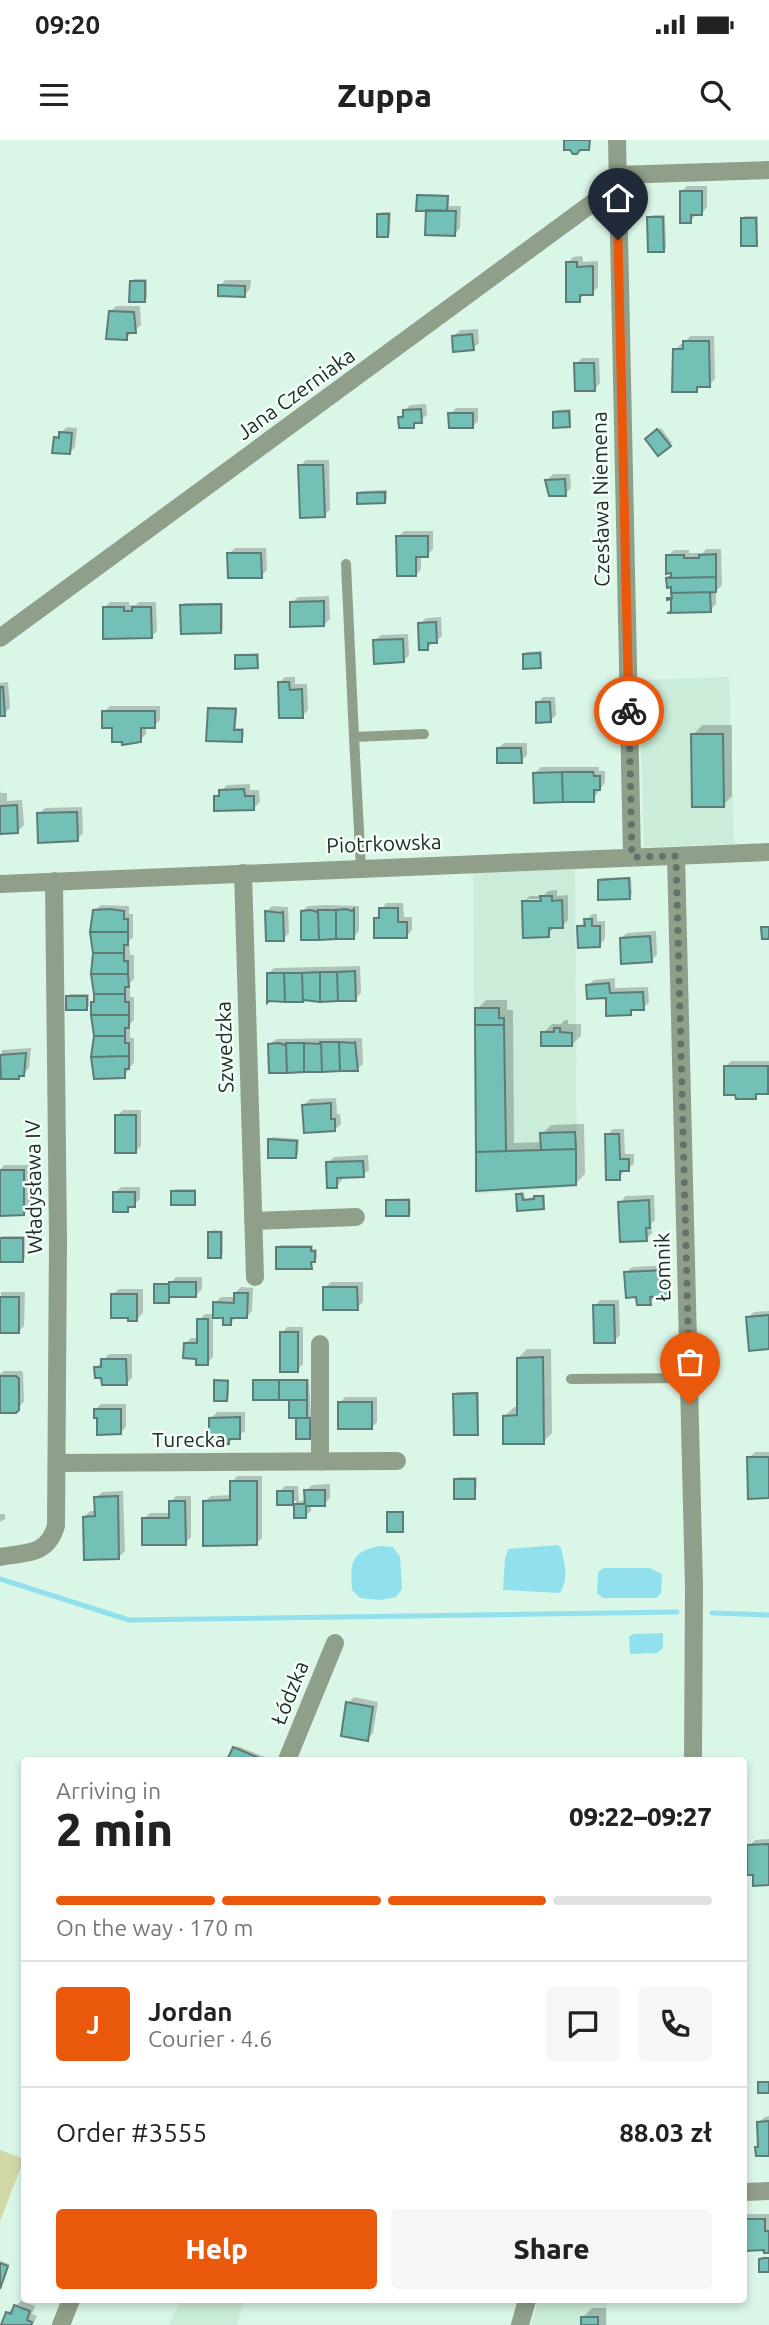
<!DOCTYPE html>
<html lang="en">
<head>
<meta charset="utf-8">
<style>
  body { margin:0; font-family:Ubuntu,sans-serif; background:#f6f6f6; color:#222; height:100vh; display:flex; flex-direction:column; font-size:26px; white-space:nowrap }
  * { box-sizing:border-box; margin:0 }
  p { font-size:23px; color:#767676 }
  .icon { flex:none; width:38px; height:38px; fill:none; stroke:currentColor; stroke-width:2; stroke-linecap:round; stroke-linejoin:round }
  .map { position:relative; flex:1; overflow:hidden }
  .details { position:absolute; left:21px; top:1617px; width:726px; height:546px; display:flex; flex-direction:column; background:#fff; border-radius:7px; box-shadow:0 4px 10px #0003 }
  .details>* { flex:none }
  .pin { position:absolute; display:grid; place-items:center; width:60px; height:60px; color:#fff; margin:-72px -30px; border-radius:50% 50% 50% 0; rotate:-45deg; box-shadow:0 0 7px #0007 }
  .pin .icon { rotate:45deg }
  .courier { position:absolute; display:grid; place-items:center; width:70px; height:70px; margin:-35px; border:5px solid #ea580c; border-radius:50%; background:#fff; color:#222; box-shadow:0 2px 9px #0007 }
  .overview em { font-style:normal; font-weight:800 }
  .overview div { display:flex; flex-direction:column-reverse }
  .overview { display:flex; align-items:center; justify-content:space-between; height:119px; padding:0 35px }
  h1 { font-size:46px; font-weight:800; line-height:52px }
  .bar { display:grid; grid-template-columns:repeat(4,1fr); gap:10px 7px; align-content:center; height:84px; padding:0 35px }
  .bar i { height:9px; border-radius:5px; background:#e0e0e0 }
  .bar .current { background:#ea580c }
  .bar p { grid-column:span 4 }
  .line { display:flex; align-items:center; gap:18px; padding:0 35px; border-top:2px solid #e0e0e0 }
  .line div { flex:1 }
  .round { display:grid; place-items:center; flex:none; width:74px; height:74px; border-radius:7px; background:#f6f6f6 }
  .cta { display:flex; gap:14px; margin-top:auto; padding:14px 35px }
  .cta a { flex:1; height:80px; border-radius:7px; background:#ea580c; color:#fff; font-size:28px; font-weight:800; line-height:80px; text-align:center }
  .cta a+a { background:#f6f6f6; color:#222 }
  .status { display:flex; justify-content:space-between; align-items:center; height:49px; padding:0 35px; background:#fff; direction:ltr }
  .status svg { height:19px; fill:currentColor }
  header { display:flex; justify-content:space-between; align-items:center; height:91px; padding:0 35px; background:#fff; font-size:32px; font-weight:800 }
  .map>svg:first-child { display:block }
  .built { fill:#caecd8 }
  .green { fill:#d2d8a5 }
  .water { fill:#91e0ed }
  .shadow { fill:#0003; fill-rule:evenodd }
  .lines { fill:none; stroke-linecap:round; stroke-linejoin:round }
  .stream { stroke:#91e0ed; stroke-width:5 }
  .building { fill:#72c0b6; stroke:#5d7c77; stroke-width:2 }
  .service { stroke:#909f89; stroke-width:10 }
  .minor { stroke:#909f89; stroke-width:18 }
  .done { stroke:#62736a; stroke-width:7; stroke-dasharray:0 12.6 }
  .route { stroke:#ea580c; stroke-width:9 }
  .labels { text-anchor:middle; stroke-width:5; stroke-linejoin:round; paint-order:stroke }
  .street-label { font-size:21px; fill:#222d27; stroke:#f3fff8 }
</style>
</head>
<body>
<div class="status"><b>09:20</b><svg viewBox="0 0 49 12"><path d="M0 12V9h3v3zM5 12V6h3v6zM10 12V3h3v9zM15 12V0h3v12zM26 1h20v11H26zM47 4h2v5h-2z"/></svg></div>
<header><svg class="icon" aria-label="menu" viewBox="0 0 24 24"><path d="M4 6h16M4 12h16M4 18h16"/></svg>Zuppa<svg class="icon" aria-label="search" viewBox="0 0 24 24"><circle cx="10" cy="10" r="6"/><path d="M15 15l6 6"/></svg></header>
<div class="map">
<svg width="769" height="2185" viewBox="0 0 769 2185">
  <rect width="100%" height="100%" fill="#daf6e6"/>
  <!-- built -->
  <path class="built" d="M729 537 734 704 644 707 639 540Z
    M575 729 577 1047 475 1054 473 733Z
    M180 2160H244L237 2185H169Z
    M539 2160H607V2185H531Z"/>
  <!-- green -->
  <path class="green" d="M0 2010 24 2019 0 2081Z"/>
  <!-- water -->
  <path class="water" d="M558 1405 561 1408C565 1425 569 1438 560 1453L503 1450 505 1419 508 1409Z
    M380 1406 393 1407 400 1417 402 1449 396 1457 380 1460 360 1458 352 1450C350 1423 351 1411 380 1406Z
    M604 1428H650L662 1434 661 1453 656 1458H603L597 1453 598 1432Z
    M663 1493V1508L657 1513 630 1514 629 1497 633 1494Z"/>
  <!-- shadow -->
  <path class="shadow" d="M687 46H707V67L702 73H696L691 82 681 52Z
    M421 54 449 55V66H461L460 88 455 94 428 69 418 56Z
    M381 72H391L390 93 388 95 379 74Z
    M652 75H665L666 108 663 110 649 78Z
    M745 76H758V101L756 104 743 79Z
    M582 116 583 122 598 121V147L592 153H586L579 160 568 123 573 117Z
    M134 139H147V158L144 160 131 142Z
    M225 140H251L250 149 244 155 220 146Z
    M116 166H140L141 185 126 198 110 172Z
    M478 189 479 203 473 208 454 196 460 190Z
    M690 196H714L715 239 709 245H701L696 250 675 210 681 204H684Z
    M582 218H599L600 243 595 249 576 224Z
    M426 264 427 275 413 286 400 277 410 265Z
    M456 268H478V281L472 287 450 274Z
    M571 269V283L569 286 554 272 557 270Z
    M67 287 77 288 75 307 70 312 55 298Z
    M661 288 672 303 658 314 649 297Z
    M306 320H329L330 370 324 375 300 326Z
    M553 334H570L571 348 565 354 547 340Z
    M387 350V359L385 362 359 353 361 351Z
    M404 391H433V409L427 415H421V429L416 435 398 397Z
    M235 408H266L267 430 261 436 229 414Z
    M706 409H721L722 445 716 451V464L710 470 673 446 668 438 672 434 668 416 674 410H689V413H703Z
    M329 456 330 479 324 485 292 463 298 457Z
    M110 462H129V465H136L139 462H156L157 491 151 497 104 468Z
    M185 463H223V489L220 492 182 466Z
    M441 477 442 496 427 508 420 484 426 478Z
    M408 494 409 515 403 521 375 501 381 495Z
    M542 511V524L540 527 524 514 527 512Z
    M259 513V524L257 527 237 516 239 514Z
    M285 537H295V544H307L308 570 302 576 279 543Z
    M8 542 10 568 4 574H0V543Z
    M543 557H555L556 575 550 581 537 563Z
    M110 566H160V580L154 586H146V594L140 600 114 586 104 572Z
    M212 567H237L236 588H244V597L241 600 210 569Z
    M702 585H732V656L723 665 693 595Z
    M504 603H527V615L521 621 498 608Z
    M541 627H599V631H605V642L593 660 535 633Z
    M250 644V650H259L260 662 254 668 216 657 227 645Z
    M0 650 1 653H7V661L22 660 24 685 18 691 0 692Z
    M82 667 83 693 77 699 39 674 45 668Z
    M631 737 632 754 629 757 599 741 602 738Z
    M557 750V756L568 755V780L562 786 554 787 548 795 524 762 530 756H543L548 751ZM528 759H549V763H528Z
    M386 763H403L404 777H412V790L407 796 376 778Z
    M101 765 129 766V774H133V797L129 801 130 815H134V839L130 843V857H134V880L130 884V898H134V922L124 936 96 886 92 863 95 860V845H92V821L95 819V770Z
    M325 765 359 766V791L354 797 302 771 308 766Z
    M272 766 288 767 289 793 283 799 266 772Z
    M592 774H597V781H605V799L599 805 579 787Z
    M656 791 657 815 651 820 621 798 627 793Z
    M360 826 361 853 355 859 268 834 274 828Z
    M615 838V848L648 847 649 862 643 868H635L630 873 607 856 588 845 594 840Z
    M70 854H89V866L87 869 68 857Z
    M486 860H507V870H513L514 1003 542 1002V994L551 985 584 984 585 1034 576 1043 478 1049 477 869Z
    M565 880H568V884H581V896L571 905 543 893 552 884H561Z
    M362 898 363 924 357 929 270 904 276 899Z
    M31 908 29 928 23 934 18 937 0 928 2 910Z
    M731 921H769V951L760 953 755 957 725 927Z
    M336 958 337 974H340L341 984 335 990 304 965 310 959Z
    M123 970H141V1006L135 1012 117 976Z
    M613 989H624L625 1014H634V1024L625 1030 619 1038 607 995Z
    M273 997 299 999 298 1014 296 1017 270 999Z
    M368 1015 369 1030 363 1035 342 1036V1040L337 1046 328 1023 334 1017Z
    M4 1025H29L30 1068 24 1074H0V1030Z
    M121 1047H140V1059L128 1070 115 1053Z
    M175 1049H196V1061L194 1063 173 1052Z
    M520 1052H524L525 1059 545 1054V1065L543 1067 518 1069V1055Z
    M654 1055 655 1080 651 1084 652 1093 646 1099 620 1062 626 1056Z
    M410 1058 411 1072 408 1074 387 1061 390 1059Z
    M213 1090 223 1091V1114L220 1116 210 1093Z
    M3 1096H25V1118L22 1121 0 1098Z
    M281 1105H313V1109H317V1118L313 1120 311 1128 278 1108Z
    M671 1125 672 1149 666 1154 656 1155 650 1163 638 1156 626 1133 632 1127Z
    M176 1137H202V1149L196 1155H171L168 1161 156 1145 158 1143H171Z
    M331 1142H363V1162L357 1168 325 1148Z
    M241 1147 253 1148 252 1171 246 1177 237 1176 231 1183 225 1176H213V1217L207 1223 198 1217 185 1204 191 1198H198L199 1180 205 1174H215V1163L221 1157H235V1153Z
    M119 1149H143V1173L137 1179 130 1176 113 1154Z
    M1 1152H25L24 1186 19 1191H0Z
    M600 1160H619L620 1195 614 1201 595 1166Z
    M769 1171V1207L748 1178 754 1172Z
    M287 1187H303V1224L297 1230 282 1193Z
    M527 1209H551L552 1293 543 1302 505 1276 514 1267H519L518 1218Z
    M109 1214H132V1238L126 1244 103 1236 96 1228Z
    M4 1231H22L23 1233 24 1261 15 1272H0V1234Z
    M218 1239H229V1257L227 1259 216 1241Z
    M257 1239H309L312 1295 310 1297 291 1258 255 1241Z
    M457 1252H479V1291L477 1293 455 1255Z
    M345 1257H377V1282L371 1288 340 1263Z
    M101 1264H126V1287L120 1293 99 1276 95 1270Z
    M217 1272H245V1291L229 1302 211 1278Z
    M755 1312H769V1357L749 1318Z
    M237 1336H262V1398L256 1403 205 1361 211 1356 232 1355V1342Z
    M458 1337H477L476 1355 474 1357 456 1339Z
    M330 1344V1358L324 1364 311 1365V1371L305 1376H296V1360L293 1363 279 1352 285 1346H298L299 1362 306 1359V1351L312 1345Z
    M123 1351 125 1411 119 1417 84 1377 90 1371H96V1358L102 1352Z
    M176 1356H191V1397L185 1403 144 1379 150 1373H171L170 1362Z
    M391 1371H404V1388L402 1390 388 1373Z
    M0 1374H5V1379L0 1382Z
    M354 1557 378 1562 373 1593 367 1599 348 1563Z
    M237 1606 265 1617 263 1620H229Z
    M769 1699V1744L749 1706 755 1700Z
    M769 1976V2014L757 2007 760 2005 759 1982 765 1977Z
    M744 2074H769V2111L766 2109 744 2107Z
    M0 2121 9 2124 0 2147Z
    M21 2161 35 2166 32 2174 37 2176 33 2185H3L7 2173Z
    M592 2168H606V2185H583V2177Z"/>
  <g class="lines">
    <!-- stream -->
    <path class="stream" d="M0 1439 129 1480 677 1472
      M712 1473 769 1475"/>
  </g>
  <!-- building -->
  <path class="building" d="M564 0H590L589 10H580L577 14H573L570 10H564Z
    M680 51H702V75H691V83H680Z
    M417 55 448 56 447 71H416Z
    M426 70 456 71 455 96 425 95Z
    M377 74H389L388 97H377Z
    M647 77H663L664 112H648Z
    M741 78H756L757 106H741Z
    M566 122H577V127L593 126V155H580V162H566Z
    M130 141H145V162H129Z
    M218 145 245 146V157L218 156Z
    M109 171 134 172 136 193H127V200L106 199Z
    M472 194 474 210 453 212 452 196Z
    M683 201H709L710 247H697V252H672L673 209H683Z
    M574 223H594L595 251H575Z
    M421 269 422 283H414V288H399L398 277H403V270Z
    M569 271 570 287 553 288V272Z
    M448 273H473V288H449Z
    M657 289 671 306 658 316 645 299Z
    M59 292 72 293 70 314 52 313 54 297 59 298Z
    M298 325H323L325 377 300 378Z
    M565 339 566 356H549L545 340Z
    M385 352V363L357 364V353Z
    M396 396H428V417H416V436H397Z
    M227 413H261L262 438H228Z
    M716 414V437L666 438 671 437V433L666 434V415H684V418H699V415Z
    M716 437V452L671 453V447L667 448 666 438Z
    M716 452 710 453 711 472 667 473 671 472V459L667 460V458H672L671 453Z
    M324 461V486L290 487V462Z
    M221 464V493L181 494 180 465Z
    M103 467H124V471H132V467H151L152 498 103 499Z
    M436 482 437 503H428V510H419L418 483Z
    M403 499 404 522 374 524 373 500Z
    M540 513 541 528 523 529V514Z
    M235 515H257L258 528 235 529Z
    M278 542H289L290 550 302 549 303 578H279Z
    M0 547H3L5 576H0Z
    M536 562H550L551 582 536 583Z
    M208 568 236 569 234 590H242V602L206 601Z
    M102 571H155V588H141V602L122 605V602H112V588H102Z
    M691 594H723L724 667H692Z
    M497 608H521L522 623H497Z
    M562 632 563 662 534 663 533 633Z
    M562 632H593L594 636H600V650H594V662H563Z
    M244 649 245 656H254V670L214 671V656H219V650Z
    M17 665 18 693 0 694V666Z
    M77 672 78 701 38 703 37 673Z
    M629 738 630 759 598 760V740Z
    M540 756H552V761L562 760 563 788H549V797L523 798 522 761H541Z
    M379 768H398V782H407V798H374V778H379Z
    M110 769 124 771V779H128V792H90L93 770Z
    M346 769 352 771 354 769V799H336V770Z
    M311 770 317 772 318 770 319 800H301V771Z
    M318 770H336V799L319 800Z
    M265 771 282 773 283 771 284 801H266Z
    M584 779H592V786H600V807L578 808 577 786H585Z
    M761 787H769V799H762Z
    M90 792H128V805H124V813H93Z
    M650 796 652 822 621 824 620 798Z
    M93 813H124V821H128V834H91Z
    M355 831 356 861H338L337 832Z
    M320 832H337L338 861 320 862Z
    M320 832V862L304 860 303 862 302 833Z
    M267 833H284L285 862 269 861 267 863Z
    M284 833H302L303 862H285Z
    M91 834H128L129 847H125V854H94Z
    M609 843 610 853 643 852 644 870H631V875L606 876V858L587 859 586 845Z
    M94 854H125V862H129V875H91V862H94Z
    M66 856H87V870H66Z
    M475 868H499V878H504V885H475Z
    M91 875H129V888H125V896H94Z
    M475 885H504L506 1011 476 1012Z
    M554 888H560V892L572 893V906H541V892H554Z
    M94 896H125V903H129V916L91 917Z
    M355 901 358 931H340L339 902 355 903Z
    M320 902H321L322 932H304V903L320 904Z
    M321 902H339L340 931 322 932Z
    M279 903 285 905 286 903 287 933H269L268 904Z
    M286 903H304V932L287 933Z
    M26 913 24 936H19V939H1L0 915Z
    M129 916V929H125V938L94 939 91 917Z
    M724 926H768V954H756V959H736L735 955H724Z
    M331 963V979H335V991L304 993 302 965Z
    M115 975H136V1013H115Z
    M575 992 576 1009 541 1010 540 993Z
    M605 994H619L620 1019H629V1031H620V1040H606Z
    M268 999 297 1001 296 1018H268Z
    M576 1009V1045L476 1051V1012Z
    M363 1021 364 1037 337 1038V1048H327L326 1022Z
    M0 1030H24V1075L0 1076Z
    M171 1051H195V1065H171Z
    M113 1052H135V1067H128V1072H113Z
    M516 1054H522L523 1060 534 1059V1056H543L544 1069 517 1071Z
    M386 1060H409V1076H386Z
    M649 1060 650 1088H646L647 1101 620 1102 618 1062Z
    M208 1092H221V1118H208Z
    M0 1098H23V1122H0Z
    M276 1107H311V1111H315V1122H311L312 1129H276Z
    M665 1130 667 1156 650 1157 651 1165H637L636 1157 626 1158 624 1132Z
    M169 1142H196V1157H169Z
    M154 1144H169V1163H154Z
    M323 1147H357L358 1170H323Z
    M234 1153H248L247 1178H231V1185H223V1178H213V1162L234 1163Z
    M111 1154H137V1181H128V1178H111Z
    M0 1157H19V1193H0Z
    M593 1165H614L615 1203H594Z
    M769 1175V1209L749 1211 746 1177Z
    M197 1179H208V1225H196V1219L183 1218 184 1203H197Z
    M280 1192H298V1232H280Z
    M543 1217 544 1304H503V1276L517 1275V1218Z
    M101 1219H126L127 1245H102L101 1238H95L94 1227H101Z
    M0 1236H16L19 1239V1270L16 1273H0Z
    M214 1240 228 1241 227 1261H214Z
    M253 1240H279V1260H253Z
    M279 1240H307V1260H279Z
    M477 1253 478 1295H454L453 1254Z
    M289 1260H307V1278H289Z
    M338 1262H372V1289H338Z
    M94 1269H121V1294L97 1295V1278H94Z
    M240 1277V1299H229V1304H222L221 1299H209V1278Z
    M296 1278H310V1299H296Z
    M747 1317H769V1358L748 1359Z
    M454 1339H475V1359H454Z
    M230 1341H257V1405L203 1406V1361L230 1360Z
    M304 1350H325V1366H306V1378H294V1365H277V1351H293V1364H305Z
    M118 1356 119 1419 84 1420 83 1377 95 1376 94 1357Z
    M169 1361H185L186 1405H142V1378H169Z
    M387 1372H403V1392H387Z
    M346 1562 373 1567 368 1601 341 1596Z
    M233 1607 264 1620H227Z
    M769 1704V1745L753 1746V1735H747V1705Z
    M758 1942H769V1953H758Z
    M769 1981V2016H756L755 2007H758L757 1982Z
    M744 2079H765V2091H769V2113H764V2110L745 2111Z
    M764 2118H769V2132H759V2119Z
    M0 2123 8 2126 0 2149Z
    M14 2165 30 2171 27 2180 32 2182 31 2185H1L6 2172 11 2174Z
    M581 2177H598V2185H581Z"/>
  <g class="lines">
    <!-- service -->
    <path class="service" d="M346 424 354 597
      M361 728 354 597 424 594
      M571 1239 689 1238"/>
    <!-- minor -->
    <path class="minor" d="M617 0 632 717
      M617 35 769 30
      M0 498 617 45
      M676 716 694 1447 693 1620
      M243 733 255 1137
      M0 744 769 712
      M253 1081 356 1077
      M320 1204V1322
      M58 1323 397 1321
      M0 1417C26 1412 47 1416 56 1386L58 1101 54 741
      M287 1620 335 1503
      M744 2052 769 2051
      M61 2185 71 2160
      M520 2185 527 2160"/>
  </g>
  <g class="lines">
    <!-- done -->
    <path class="done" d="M629 571 632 717 676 716 690 1264"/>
    <!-- route -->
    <path class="route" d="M618 100 629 571"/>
  </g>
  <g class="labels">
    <!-- street labels -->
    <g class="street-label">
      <text transform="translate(296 254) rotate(-36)" y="7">Jana Czerniaka</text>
      <text transform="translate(601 359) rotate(-91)" y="7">Czesława Niemena</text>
      <text transform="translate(384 704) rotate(-2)" y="7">Piotrkowska</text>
      <text transform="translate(225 907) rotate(-92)" y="7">Szwedzka</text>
      <text transform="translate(34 1047) rotate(-91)" y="7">Władysława IV</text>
      <text transform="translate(663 1127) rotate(-91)" y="7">Łomnik</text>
      <text x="189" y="1307">Turecka</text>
      <text transform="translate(290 1553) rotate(-68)" y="7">Łódzka</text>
    </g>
  </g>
</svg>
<div class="pin" style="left:690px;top:1264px;background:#ea580c"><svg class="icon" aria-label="bag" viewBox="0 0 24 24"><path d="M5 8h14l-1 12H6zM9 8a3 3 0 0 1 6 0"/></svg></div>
<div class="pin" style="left:618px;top:100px;background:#1f2937"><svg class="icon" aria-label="home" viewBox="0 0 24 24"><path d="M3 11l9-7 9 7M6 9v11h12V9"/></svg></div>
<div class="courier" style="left:629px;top:571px"><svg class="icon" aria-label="bike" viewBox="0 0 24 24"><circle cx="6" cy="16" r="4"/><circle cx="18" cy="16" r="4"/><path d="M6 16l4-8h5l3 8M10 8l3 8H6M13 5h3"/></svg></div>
<section class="details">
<div class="overview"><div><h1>2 min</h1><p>Arriving in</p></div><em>09:22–09:27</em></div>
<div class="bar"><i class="current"></i><i class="current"></i><i class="current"></i><i></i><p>On the way · 170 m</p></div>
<div class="line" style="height:126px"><b class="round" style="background:#ea580c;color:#fff">J</b><div><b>Jordan</b><p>Courier · 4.6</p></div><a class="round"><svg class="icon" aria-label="chat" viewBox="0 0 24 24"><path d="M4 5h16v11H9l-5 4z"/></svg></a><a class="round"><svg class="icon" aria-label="phone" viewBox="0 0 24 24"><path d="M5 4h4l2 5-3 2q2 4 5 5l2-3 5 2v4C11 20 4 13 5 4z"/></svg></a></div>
<div class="line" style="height:91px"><div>Order #3555</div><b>88.03 zł</b></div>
<div class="cta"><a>Help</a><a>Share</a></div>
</section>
</div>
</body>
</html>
